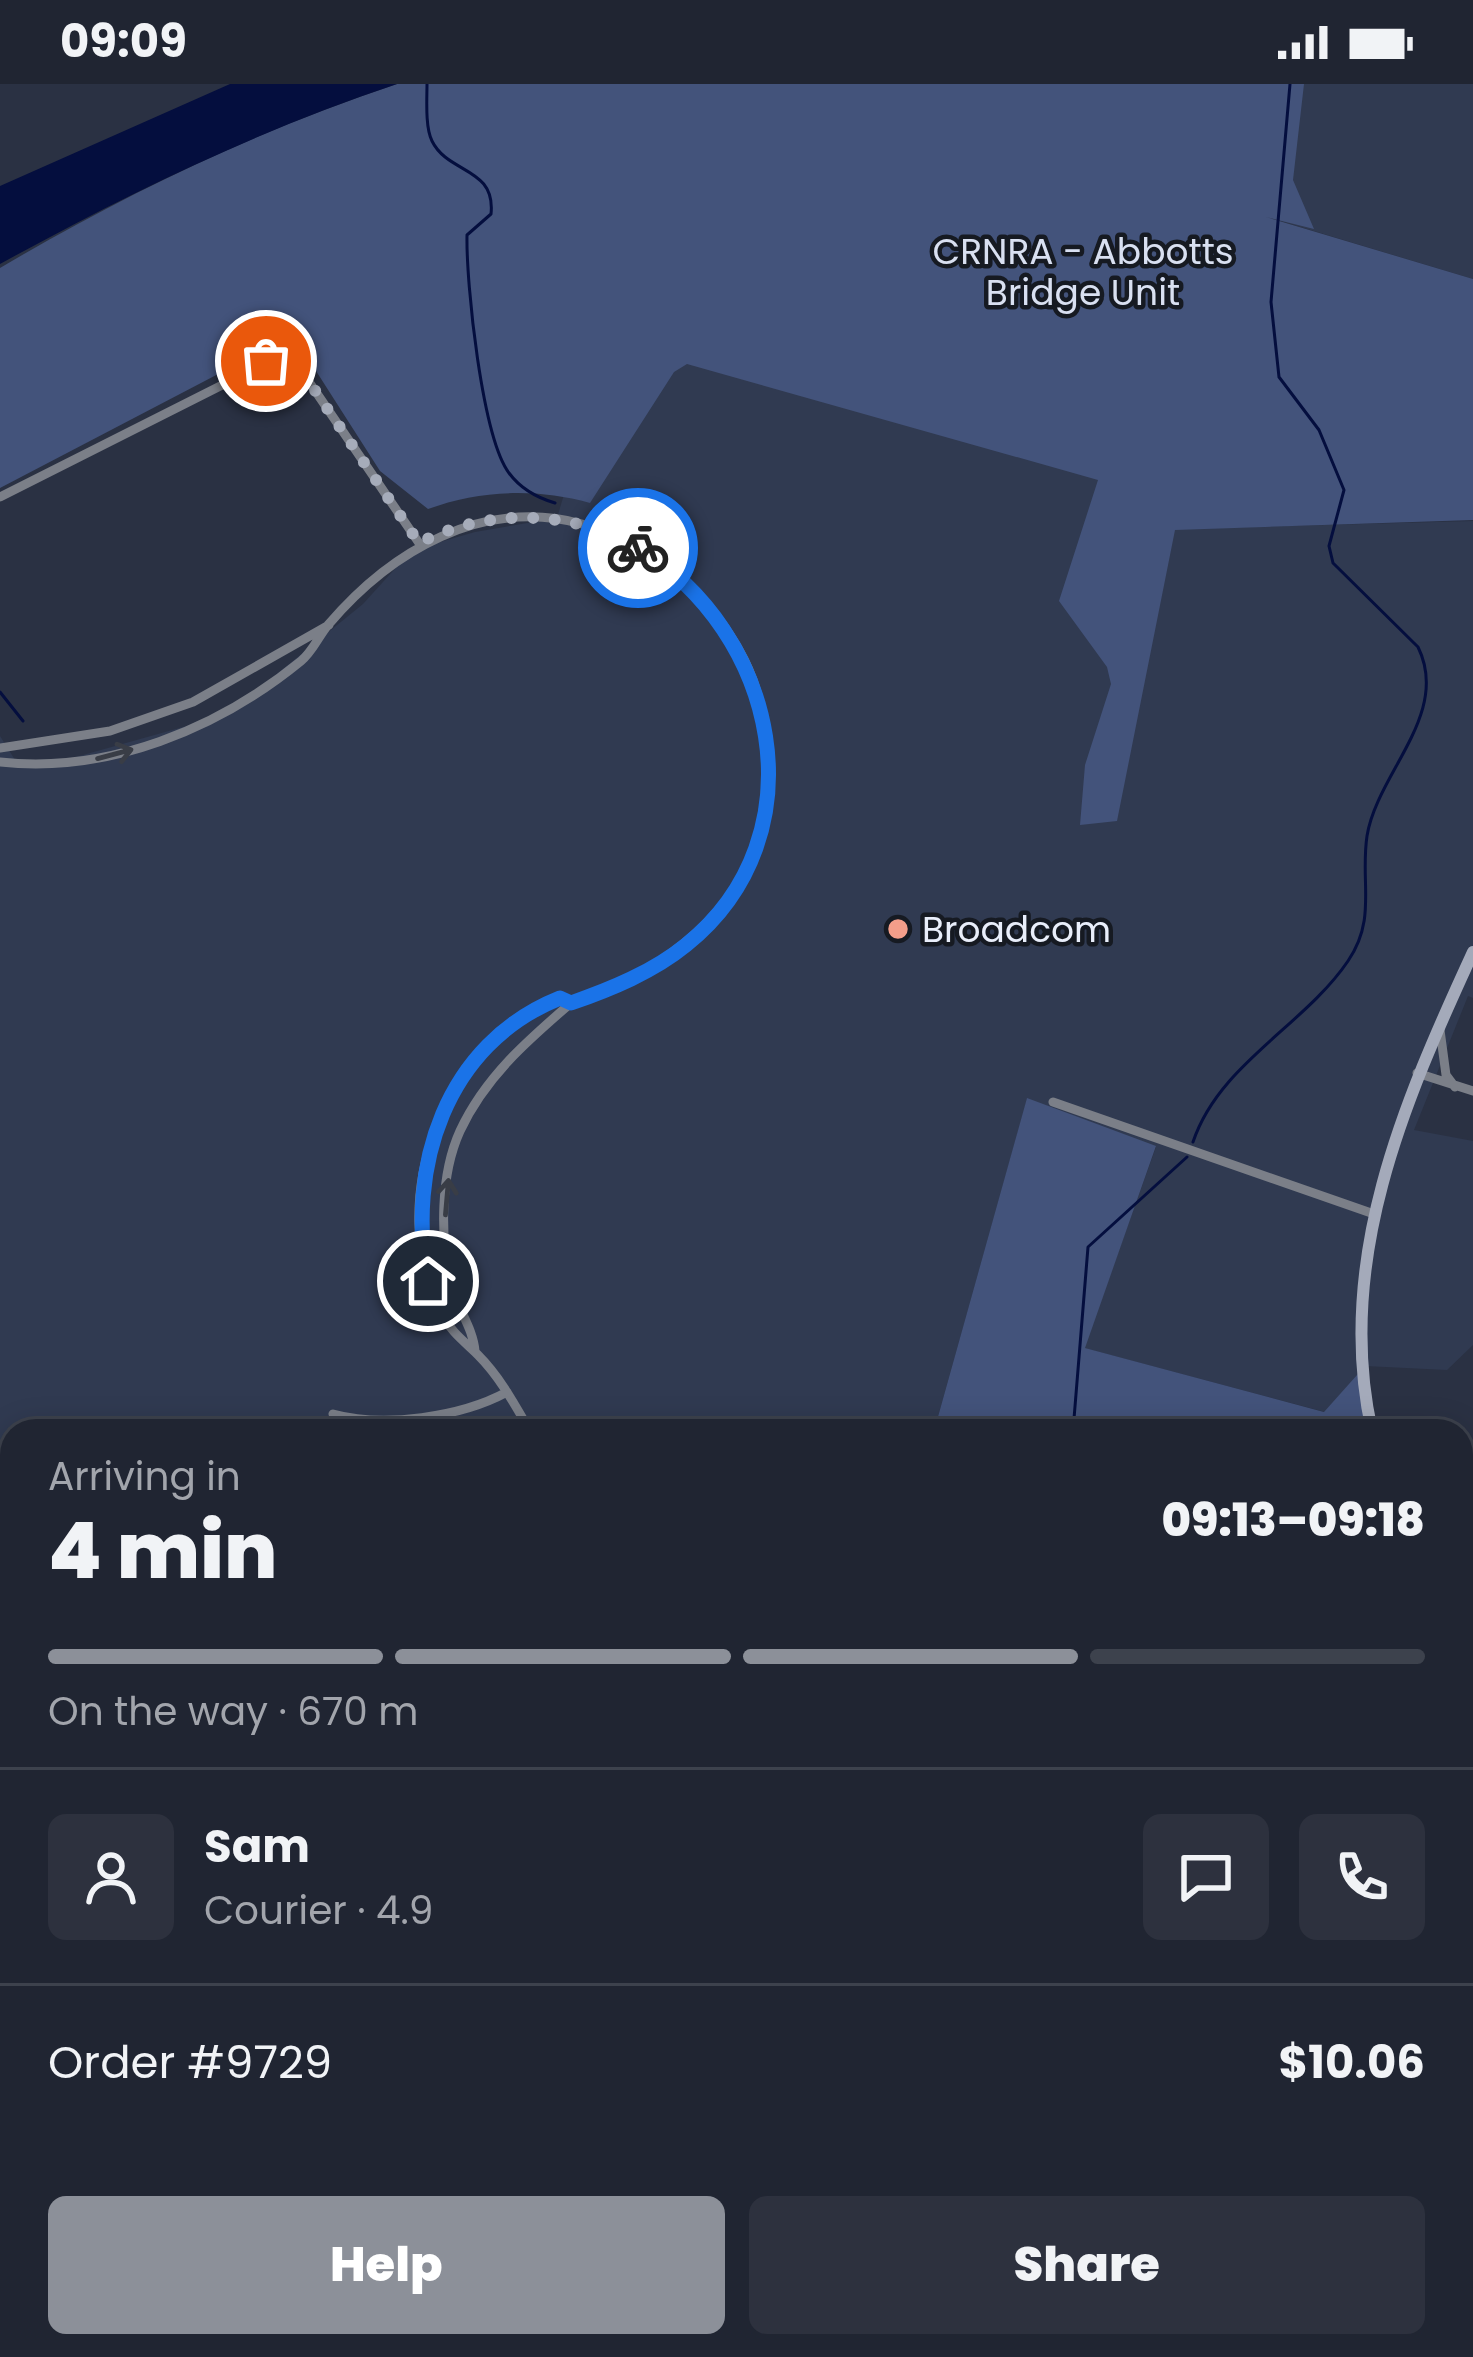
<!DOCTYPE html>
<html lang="en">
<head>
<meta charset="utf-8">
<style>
  body { margin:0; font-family:Poppins,sans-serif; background:#2d313e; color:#f1f3f6; height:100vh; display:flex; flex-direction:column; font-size:45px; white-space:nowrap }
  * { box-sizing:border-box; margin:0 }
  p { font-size:39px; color:#a2a5ac }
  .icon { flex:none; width:66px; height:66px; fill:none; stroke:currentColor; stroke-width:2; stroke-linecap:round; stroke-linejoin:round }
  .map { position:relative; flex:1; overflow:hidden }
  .panel { position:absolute; left:0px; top:1335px; width:1473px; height:939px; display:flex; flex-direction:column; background:#202532; border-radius:36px 36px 0 0; box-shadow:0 6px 30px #0003,0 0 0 3px #3d424d }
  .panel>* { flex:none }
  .pin { position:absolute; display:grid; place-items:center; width:102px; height:102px; color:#fff; margin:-51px; border:6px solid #fff; border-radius:50%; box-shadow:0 3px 12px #0007 }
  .courier { position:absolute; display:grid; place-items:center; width:120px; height:120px; margin:-60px; border:9px solid #1a73e8; border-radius:50%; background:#fff; color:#222; box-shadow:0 3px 15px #0007 }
  .head em { font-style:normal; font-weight:800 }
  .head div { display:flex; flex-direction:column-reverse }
  .head { display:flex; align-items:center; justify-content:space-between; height:204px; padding:0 48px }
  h1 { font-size:78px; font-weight:800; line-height:90px }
  .bar { display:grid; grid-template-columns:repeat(4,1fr); gap:18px 12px; align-content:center; height:144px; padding:0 48px }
  .bar i { height:15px; border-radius:9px; background:#3d424d }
  .bar .current { background:#8c9099 }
  .bar p { grid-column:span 4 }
  .line { display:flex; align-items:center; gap:30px; padding:0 48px; border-top:3px solid #3d424d }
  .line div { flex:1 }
  .round { display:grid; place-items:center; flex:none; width:126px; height:126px; border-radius:18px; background:#2d313e }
  .cta { display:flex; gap:24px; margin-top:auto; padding:24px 48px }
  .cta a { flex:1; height:138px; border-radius:18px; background:#8c9099; color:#fff; font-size:48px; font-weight:800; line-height:138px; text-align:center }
  .cta a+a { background:#2d313e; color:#f1f3f6 }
  .status { display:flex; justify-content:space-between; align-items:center; height:84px; padding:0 60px; background:#202532; direction:ltr }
  .status svg { height:33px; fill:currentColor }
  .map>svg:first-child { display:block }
  .built { fill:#303a51 }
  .green { fill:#43537b }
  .water { fill:#040e3e }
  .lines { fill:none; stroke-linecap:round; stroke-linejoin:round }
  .stream { stroke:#040e3e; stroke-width:3 }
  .minor { stroke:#7b7f88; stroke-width:9 }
  .secondary { stroke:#a4aaba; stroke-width:12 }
  .trunk { stroke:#d2dbee; stroke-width:15 }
  .oneway { stroke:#393d46 }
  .done { stroke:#a6acba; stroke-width:12; stroke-dasharray:0 21.6 }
  .route { stroke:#1a73e8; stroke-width:15 }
  .poi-dot { fill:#f49e8a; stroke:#161a22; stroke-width:4.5 }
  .labels { text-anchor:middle; stroke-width:9; stroke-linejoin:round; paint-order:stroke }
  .park-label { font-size:36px; fill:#d9e0f1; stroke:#161a22 }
  .poi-label { font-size:36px; fill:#e9eefa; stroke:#161a22; text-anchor:start }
</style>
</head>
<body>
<div class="status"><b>09:09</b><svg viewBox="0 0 49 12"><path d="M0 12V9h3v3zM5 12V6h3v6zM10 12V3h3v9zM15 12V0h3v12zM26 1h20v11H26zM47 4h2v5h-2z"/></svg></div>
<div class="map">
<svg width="1473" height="2273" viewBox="0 0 1473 2273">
  <rect width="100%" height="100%" fill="#2a3143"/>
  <!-- built -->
  <path class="built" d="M1303 0H1473V195L1264 132Z
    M611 252 1185 413 1177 445 1473 437V914L1468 912 1414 1046 1473 1057V1261L1447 1286 1365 1282 1325 1328 1084 1264 1156 1063 1027 1015 934 1347H12V1730L0 1733V652L17 679 58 678 208 636 257 606 363 520 412 466 475 448 557 434Z
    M1473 1362V2148L1461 2149V1364Z"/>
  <!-- green -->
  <path class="green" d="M397 0H1304L1293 96 1314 145 1266 133 1473 195V436L1175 446 1117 737 1080 741 1085 681 1111 600 1107 583 1059 517 1098 396 687 280 674 288 590 419C536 404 480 406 428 425L380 387 293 251 0 404V184C125 110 258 46 397 0Z
    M1027 1014 1156 1062 1085 1264 1324 1328 1365 1282 1369 1347H934Z"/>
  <!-- water -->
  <path class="water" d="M230 0H397C259 46 127 110 0 180V102Z"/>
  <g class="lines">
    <!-- stream -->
    <path class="stream" d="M427 0C427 15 425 43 432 57 448 90 496 83 491 130L467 151C466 199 482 353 509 389 520 404 538 414 555 419
      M0 608 23 637
      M1193 1058C1219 980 1304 942 1348 877 1377 835 1360 798 1367 752 1377 689 1451 630 1418 563L1333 479 1329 462 1344 406 1319 346 1279 293 1271 218 1290 0
      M1073 1347 1088 1163 1187 1073
      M1102 2262V2273"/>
    <!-- minor -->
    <path class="minor" d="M0 413 280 272 303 289 419 459
      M0 664 110 647 193 618 329 541
      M0 678C108 690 218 645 301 577 313 567 318 553 328 541 391 467 482 413 582 440 653 459 711 511 744 575 764 615 768 655 766 698 762 797 705 855 622 900 608 907 583 909 571 919 528 956 485 993 460 1047 440 1091 440 1153 451 1199 456 1223 473 1243 475 1267
      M1440 946 1446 991 1455 1003
      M1417 989 1473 1007
      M1053 1018 1374 1130
      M333 1330C384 1344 461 1333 507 1308
      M530 1347C515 1321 500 1293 478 1271 465 1258 452 1249 442 1231 383 1118 442 961 560 914L571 919
      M0 1439 12 1457
      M0 1487 12 1511
      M0 1585 7 1627
      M12 1626 7 1627 12 1649
      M0 1670 12 1666
      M0 1832H12
      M0 2051 12 2049
      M0 2152H12
      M1461 2155H1473
      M270 2262 271 2273
      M398 2262 406 2273
      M493 2262 502 2273
      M1307 2262V2273
      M88 2273 89 2262
      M564 2273 577 2262
      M748 2273 752 2262
      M1030 2273 1034 2262"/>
    <!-- secondary -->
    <path class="secondary" d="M1372 1347C1334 1178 1404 1018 1473 868
      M1461 1773 1473 1846"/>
    <!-- trunk -->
    <path class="trunk" d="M1461 1501 1473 1499
      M1461 1523 1473 1521
      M0 1719 12 1717
      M0 1739 12 1737"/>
  </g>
  <!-- one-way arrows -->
  <defs><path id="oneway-shaft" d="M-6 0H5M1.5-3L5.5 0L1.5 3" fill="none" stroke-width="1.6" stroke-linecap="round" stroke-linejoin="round" transform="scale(3)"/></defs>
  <g class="oneway">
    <use href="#oneway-shaft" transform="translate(115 670) rotate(-15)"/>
    <use href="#oneway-shaft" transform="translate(447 1113) rotate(-85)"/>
  </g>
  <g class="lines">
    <!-- done -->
    <path class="done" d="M266 277 290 275 303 289 419 459C487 424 571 425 638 464"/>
    <!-- route -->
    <path class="route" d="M428 1197C406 1084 445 960 560 914L571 919C611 905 653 888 686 861 823 751 777 547 638 464"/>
  </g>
  <!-- markers -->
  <circle class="poi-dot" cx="898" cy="845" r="12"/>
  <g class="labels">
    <!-- park labels -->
    <g class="park-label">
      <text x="1083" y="180">CRNRA - Abbotts<tspan x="1083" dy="41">Bridge Unit</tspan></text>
    </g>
    <!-- poi labels -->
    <g class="poi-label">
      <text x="922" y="858">Broadcom</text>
    </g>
  </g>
</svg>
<div class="pin" style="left:266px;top:277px;background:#ea580c"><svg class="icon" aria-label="bag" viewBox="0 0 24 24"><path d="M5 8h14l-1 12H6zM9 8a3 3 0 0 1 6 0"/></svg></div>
<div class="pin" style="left:428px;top:1197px;background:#1f2937"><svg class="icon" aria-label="home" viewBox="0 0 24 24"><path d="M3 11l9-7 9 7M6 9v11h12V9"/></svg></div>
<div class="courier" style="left:638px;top:464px"><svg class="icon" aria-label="bike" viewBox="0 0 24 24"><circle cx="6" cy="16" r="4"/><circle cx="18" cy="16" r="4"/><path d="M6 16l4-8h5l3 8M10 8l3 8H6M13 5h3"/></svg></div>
<section class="panel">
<div class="head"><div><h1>4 min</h1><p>Arriving in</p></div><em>09:13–09:18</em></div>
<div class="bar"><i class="current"></i><i class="current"></i><i class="current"></i><i></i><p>On the way · 670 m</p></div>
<div class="line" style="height:216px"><a class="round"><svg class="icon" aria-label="person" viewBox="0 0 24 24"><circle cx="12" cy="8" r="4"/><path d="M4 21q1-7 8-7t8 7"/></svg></a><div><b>Sam</b><p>Courier · 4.9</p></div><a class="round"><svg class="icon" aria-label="chat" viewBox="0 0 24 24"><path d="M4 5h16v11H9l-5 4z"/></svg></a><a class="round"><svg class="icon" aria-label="phone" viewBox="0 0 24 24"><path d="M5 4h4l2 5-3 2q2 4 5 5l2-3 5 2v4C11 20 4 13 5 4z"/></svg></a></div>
<div class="line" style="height:156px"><div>Order #9729</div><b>$10.06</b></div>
<div class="cta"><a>Help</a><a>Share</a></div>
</section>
</div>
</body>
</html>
